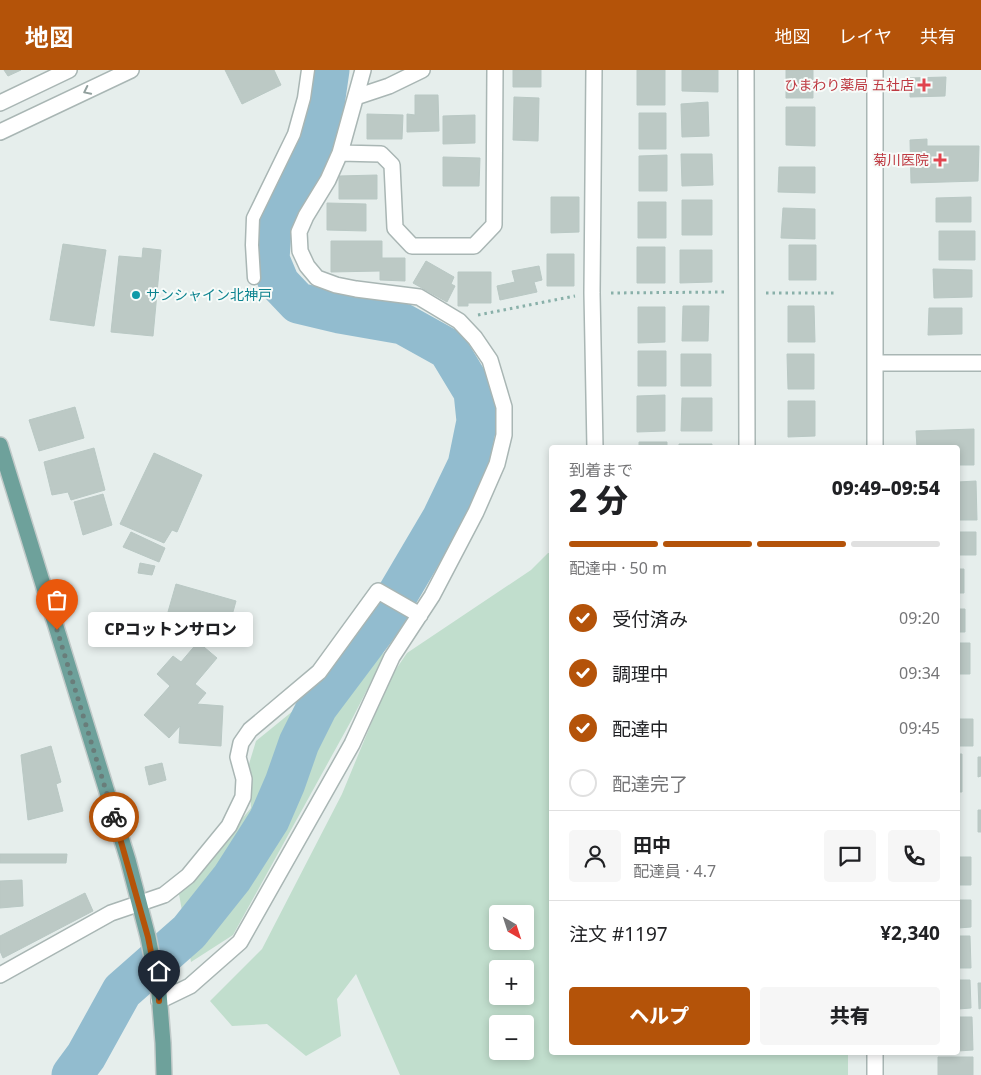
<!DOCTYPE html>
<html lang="ja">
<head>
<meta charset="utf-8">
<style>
  body { margin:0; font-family:"Noto Sans","Noto Sans JP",sans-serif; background:#f6f6f6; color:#202124; height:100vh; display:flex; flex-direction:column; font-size:19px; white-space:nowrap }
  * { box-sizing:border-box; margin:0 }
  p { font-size:16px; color:#757577 }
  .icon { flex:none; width:28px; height:28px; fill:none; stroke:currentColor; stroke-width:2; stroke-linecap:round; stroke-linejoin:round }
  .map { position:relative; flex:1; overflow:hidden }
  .sheet { position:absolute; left:549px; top:375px; width:411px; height:610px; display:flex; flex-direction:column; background:#fff; border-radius:5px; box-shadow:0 2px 8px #0003 }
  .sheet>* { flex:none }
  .needle { width:32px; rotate:141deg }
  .buttons { position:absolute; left:489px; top:835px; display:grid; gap:10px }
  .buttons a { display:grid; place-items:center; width:45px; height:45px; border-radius:5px; background:#fff; box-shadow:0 2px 8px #0003; font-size:25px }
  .pin { position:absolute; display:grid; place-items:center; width:42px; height:42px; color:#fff; margin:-51px -21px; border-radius:50% 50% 50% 0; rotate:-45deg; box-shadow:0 0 5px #0007 }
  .pin .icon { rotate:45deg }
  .courier { position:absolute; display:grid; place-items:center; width:50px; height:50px; margin:-25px; border:4px solid #b45309; border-radius:50%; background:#fff; color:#222; box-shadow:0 1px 6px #0007 }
  .bubble { position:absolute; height:35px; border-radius:5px; background:#fff; box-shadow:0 2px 8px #0003; font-size:16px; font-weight:800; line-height:35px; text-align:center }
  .head em { font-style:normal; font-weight:800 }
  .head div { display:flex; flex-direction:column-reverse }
  .head { display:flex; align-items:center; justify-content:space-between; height:85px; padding:0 20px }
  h1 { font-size:32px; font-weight:800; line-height:38px }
  .bar { display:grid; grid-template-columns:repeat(4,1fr); gap:8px 5px; align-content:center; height:60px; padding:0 20px }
  .bar i { height:6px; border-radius:4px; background:#e0e0e0 }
  .bar .selected { background:#b45309 }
  .bar p { grid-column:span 4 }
  .line { display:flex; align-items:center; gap:12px; padding:0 20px; border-top:1px solid #e0e0e0 }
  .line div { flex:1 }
  .round { display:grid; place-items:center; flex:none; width:52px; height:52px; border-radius:5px; background:#f6f6f6 }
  ol { padding:0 20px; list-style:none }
  li { display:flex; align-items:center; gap:15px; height:55px }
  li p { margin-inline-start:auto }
  li .icon { padding:5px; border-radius:50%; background:#b45309; color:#fff; stroke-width:4 }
  li:last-child { color:#757577 }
  li i { width:28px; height:28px; border:2px solid #e0e0e0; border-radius:50% }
  .action { display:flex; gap:10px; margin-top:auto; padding:10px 20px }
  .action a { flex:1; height:58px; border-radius:5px; background:#b45309; color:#fff; font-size:20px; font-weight:800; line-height:58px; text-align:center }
  .action a+a { background:#f6f6f6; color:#202124 }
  header { display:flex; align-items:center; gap:30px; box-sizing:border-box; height:70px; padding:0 25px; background:#b45309; color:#fff }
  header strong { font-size:24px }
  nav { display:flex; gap:28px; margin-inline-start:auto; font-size:18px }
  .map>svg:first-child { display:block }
  .green { fill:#c1decd; fill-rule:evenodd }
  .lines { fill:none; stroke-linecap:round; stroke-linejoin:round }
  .river { stroke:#92bccf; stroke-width:41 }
  .building { fill:#bcc9c5; stroke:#b9c8c4 }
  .service-casing { stroke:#a9b6b4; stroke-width:15 }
  .minor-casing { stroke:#a9b6b4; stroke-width:18 }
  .tertiary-casing { stroke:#a9b6b4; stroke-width:18 }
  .primary-casing { stroke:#c2cac9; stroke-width:18 }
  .path { stroke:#89b0a9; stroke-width:3; stroke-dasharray:2.5 4; stroke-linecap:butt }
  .service { stroke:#fff; stroke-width:12 }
  .minor { stroke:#fff; stroke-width:15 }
  .tertiary { stroke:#fff; stroke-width:15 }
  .primary { stroke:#6ea19b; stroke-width:15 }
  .oneway { stroke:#92a09e }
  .done { stroke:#697d7a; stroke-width:5; stroke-dasharray:0 9 }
  .route { stroke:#b45309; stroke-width:6 }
  .health-dot { fill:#e0444e; stroke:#f7fbf9; stroke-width:2 }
  .culture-dot { fill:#0f9aa8; stroke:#f7fbf9; stroke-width:2 }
  .labels { text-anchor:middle; stroke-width:4; stroke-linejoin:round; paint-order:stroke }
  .health-label { font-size:14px; fill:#be3a42; stroke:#f7fbf9; text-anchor:end }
  .culture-label { font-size:14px; fill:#0d838f; stroke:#f7fbf9; text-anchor:start }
</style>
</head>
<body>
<header>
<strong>地図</strong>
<nav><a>地図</a><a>レイヤ</a><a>共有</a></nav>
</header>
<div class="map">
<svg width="981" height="1005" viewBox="0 0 981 1005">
  <rect width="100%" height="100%" fill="#e6eeec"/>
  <!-- green -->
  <path class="green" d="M548 483H551V982L848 983V1005H400L356 904 337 929 341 966 306 986 267 954 232 956 210 931 262 879 342 724 390 608 407 583 531 500ZM498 844H525V871H498ZM498 899H525V926H498ZM498 954H525V981H498Z
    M387 581 351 651 233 865 191 892 179 824 251 738 249 694 256 671 299 636 330 650 370 591Z"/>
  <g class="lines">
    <!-- river -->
    <path class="river" d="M72 1005 86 986 122 921 189 862 232 808 269 750 285 713 299 673 317 637 383 549 442 449 468 395 477 351 474 322 448 279 403 254 340 243 298 233 279 213 269 189 271 161 296 118 320 62 329 0"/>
  </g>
  <!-- building -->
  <path class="building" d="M4 0H21L8 6Z
    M225 0H274L281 15 242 34Z
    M513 0H541V17H513Z
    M637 0H665V35H637Z
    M682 0H718V22L682 21Z
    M786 0H813V28H786Z
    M946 7 945 26 910 27V8Z
    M415 25H438L439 61 407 62V44L415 45Z
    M514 27 539 28 538 71 513 70Z
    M708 32 709 66 682 67 681 34Z
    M786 37H815V76L786 75Z
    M639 43H666V79H639Z
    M367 44 403 45 402 69H367Z
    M475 45V73L443 74V46Z
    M927 69V76H979L978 111 911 113 910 70Z
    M681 84H712L713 115 682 116Z
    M667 85V121H639V86Z
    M443 87 480 88 479 116H443Z
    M779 97H815V123L778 122Z
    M377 105V129H339V106Z
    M551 127H579V162L551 163Z
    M971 127V152H936V128Z
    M682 130H712V165H682Z
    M638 132H666V168H638Z
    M327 133 366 134V161L327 160Z
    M783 138 815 139V169L781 168Z
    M939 161H975V190H939Z
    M331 171H382V188H405V211L380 210V201L331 202Z
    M63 174 106 180 94 256 50 250Z
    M789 175H816V210H789Z
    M637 177H665V213H637Z
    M143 178 161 180 153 266 111 262 119 186 142 188Z
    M680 180H712V212L680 213Z
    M547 184H574V216H547Z
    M426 191 454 207 451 214 455 216 447 232 413 213Z
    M539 196 542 210 534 212 537 222 500 230 497 216 515 212 512 201Z
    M933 199 972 200V227L934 228Z
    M458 202H491V233H468V236H458Z
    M683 236H709L708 271H682Z
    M788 236H814L815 272H788Z
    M638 237H665V272L638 273Z
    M929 238H962V264L928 265Z
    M638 281H666V316H638Z
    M681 284H711V316H681Z
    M787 284H814V319H788Z
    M665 325V361L637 362V326Z
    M682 328H712V361H681Z
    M788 331H815V366L788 367Z
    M75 337 84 368 39 381 29 350Z
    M974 359V395H958V378H917L916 361Z
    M639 372H667V378H639Z
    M679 374H712V378H679Z
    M94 378 105 420 71 430 68 422 52 425 44 392Z
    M154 383 202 405 177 462 172 460 164 473 120 454Z
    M976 411 977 450H958V412Z
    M103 424 112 455 83 465 74 432Z
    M131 462 165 478 159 492 123 477Z
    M958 462H976V485H958Z
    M140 493 155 496 152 505 138 503Z
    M958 499H964V523H958Z
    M176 514 236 531 228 560 168 542Z
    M958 539H965V562H958Z
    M198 572 217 588 195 614 206 623 197 634 223 636 221 676 179 673 180 656 169 668 144 645 170 616 157 604 173 586 181 592Z
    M958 573H970V604H958Z
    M958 649H973V676H958Z
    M51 676 61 712 56 714 63 741 28 750 21 685Z
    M958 684H962V722H958Z
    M978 687H981V706L978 707Z
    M162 693 166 710 149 715 145 697Z
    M978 740H981V762H978Z
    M0 784H67L66 793H0Z
    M958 787H971V815H958Z
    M22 810 23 836 0 838V811Z
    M85 823 93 841 3 888 0 881V866Z
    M958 830H971V857L958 858Z
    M958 866H970L971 898H958Z
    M958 910H970L971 938 958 939Z
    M978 913H981V938L979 939Z
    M958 947H972L973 980 958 981Z
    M938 987H973V1005H938Z"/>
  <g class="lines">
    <!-- service casing -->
    <g class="service-casing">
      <path id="service" d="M254 208 252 175 253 148 294 64 304 28 308 0"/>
    </g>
    <!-- minor casing -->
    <g class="minor-casing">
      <path id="minor" d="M594 0 592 223 595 378
        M746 0 747 378
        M356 27 389 16 422 0
        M340 83 381 84 392 95 395 158 412 176H474L494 155 495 0
        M0 905 111 843 164 825 188 806 229 756 243 727 244 709 238 687 241 673 250 660 319 602 378 521 420 545
        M159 931 190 916 240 872 352 674 392 587 432 526 476 442 497 394 504 365V337L490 290 475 268 459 251 419 227 356 219 336 215 317 208 307 196 300 181 299 162 306 146 328 110 340 83 363 0"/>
    </g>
    <!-- tertiary casing -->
    <g class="tertiary-casing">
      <path id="tertiary" d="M875 0V378
        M0 33 69 0
        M0 62 131 0
        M875 293H981
        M875 982V1005"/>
    </g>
    <!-- primary casing -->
    <g class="primary-casing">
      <path id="primary" d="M0 375 128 790 148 867 159 923 163 973 164 1005"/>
    </g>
    <!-- path -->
    <path class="path" d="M611 223 727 222
      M766 223H835
      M478 245 575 226"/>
    <!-- service -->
    <use href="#service" class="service"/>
    <!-- minor -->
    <use href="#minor" class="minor"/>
    <!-- tertiary -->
    <use href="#tertiary" class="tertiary"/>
    <!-- primary -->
    <use href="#primary" class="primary"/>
  </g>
  <!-- one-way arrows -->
  <defs><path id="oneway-chevron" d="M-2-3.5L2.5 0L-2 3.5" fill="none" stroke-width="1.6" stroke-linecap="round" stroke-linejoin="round" transform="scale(1.25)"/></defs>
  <use class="oneway" href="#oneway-chevron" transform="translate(87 21) rotate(154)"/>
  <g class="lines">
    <!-- done -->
    <path class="done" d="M57 560 114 747"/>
    <!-- route -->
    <path class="route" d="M114 747 148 867 159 923V931"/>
  </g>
  <!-- markers -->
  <g class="health-dot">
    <path d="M921.5 7.5h5v5h5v5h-5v5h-5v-5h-5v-5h5z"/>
    <path d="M937.5 82.5h5v5h5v5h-5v5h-5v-5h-5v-5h5z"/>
  </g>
  <circle class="culture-dot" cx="136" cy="225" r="5"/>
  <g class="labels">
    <!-- health labels -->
    <g class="health-label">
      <text x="914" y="20">ひまわり薬局 五社店</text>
      <text x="929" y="95">菊川医院</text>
    </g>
    <!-- culture labels -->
    <g class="culture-label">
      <text x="146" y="230">サンシャイン北神戸</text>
    </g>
  </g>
</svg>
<div class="buttons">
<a><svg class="needle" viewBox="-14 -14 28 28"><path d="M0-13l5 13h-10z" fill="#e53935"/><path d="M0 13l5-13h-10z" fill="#757577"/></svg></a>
<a>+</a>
<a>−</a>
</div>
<div class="pin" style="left:57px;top:560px;background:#ea580c"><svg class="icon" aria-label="bag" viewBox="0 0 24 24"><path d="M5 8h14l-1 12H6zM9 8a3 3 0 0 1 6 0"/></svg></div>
<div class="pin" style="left:159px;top:931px;background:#1f2937"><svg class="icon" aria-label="home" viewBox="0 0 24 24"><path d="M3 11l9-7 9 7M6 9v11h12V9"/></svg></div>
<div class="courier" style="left:114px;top:747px"><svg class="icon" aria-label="bike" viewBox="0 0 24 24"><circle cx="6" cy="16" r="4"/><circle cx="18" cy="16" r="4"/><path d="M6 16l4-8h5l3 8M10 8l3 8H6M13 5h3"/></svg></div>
<div class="bubble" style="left:88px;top:542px;width:165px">CPコットンサロン</div>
<section class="sheet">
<div class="head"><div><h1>2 分</h1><p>到着まで</p></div><em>09:49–09:54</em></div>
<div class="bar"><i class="selected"></i><i class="selected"></i><i class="selected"></i><i></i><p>配達中 · 50 m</p></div>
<ol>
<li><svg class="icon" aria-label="check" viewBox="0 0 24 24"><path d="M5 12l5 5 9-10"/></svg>受付済み<p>09:20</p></li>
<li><svg class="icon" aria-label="check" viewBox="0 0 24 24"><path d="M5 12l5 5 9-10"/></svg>調理中<p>09:34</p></li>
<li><svg class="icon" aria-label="check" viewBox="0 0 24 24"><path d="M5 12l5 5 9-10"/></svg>配達中<p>09:45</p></li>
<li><i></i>配達完了</li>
</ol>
<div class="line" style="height:90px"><a class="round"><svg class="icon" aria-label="person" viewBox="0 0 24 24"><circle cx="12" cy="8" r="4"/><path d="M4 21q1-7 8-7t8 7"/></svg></a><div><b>田中</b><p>配達員 · 4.7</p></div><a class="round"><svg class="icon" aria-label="chat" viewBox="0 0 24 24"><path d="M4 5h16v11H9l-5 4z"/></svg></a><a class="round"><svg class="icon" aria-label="phone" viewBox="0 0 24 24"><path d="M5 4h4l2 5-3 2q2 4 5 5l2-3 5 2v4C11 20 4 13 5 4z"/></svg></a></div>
<div class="line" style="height:65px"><div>注文 #1197</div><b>¥2,340</b></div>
<div class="action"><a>ヘルプ</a><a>共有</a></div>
</section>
</div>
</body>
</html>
